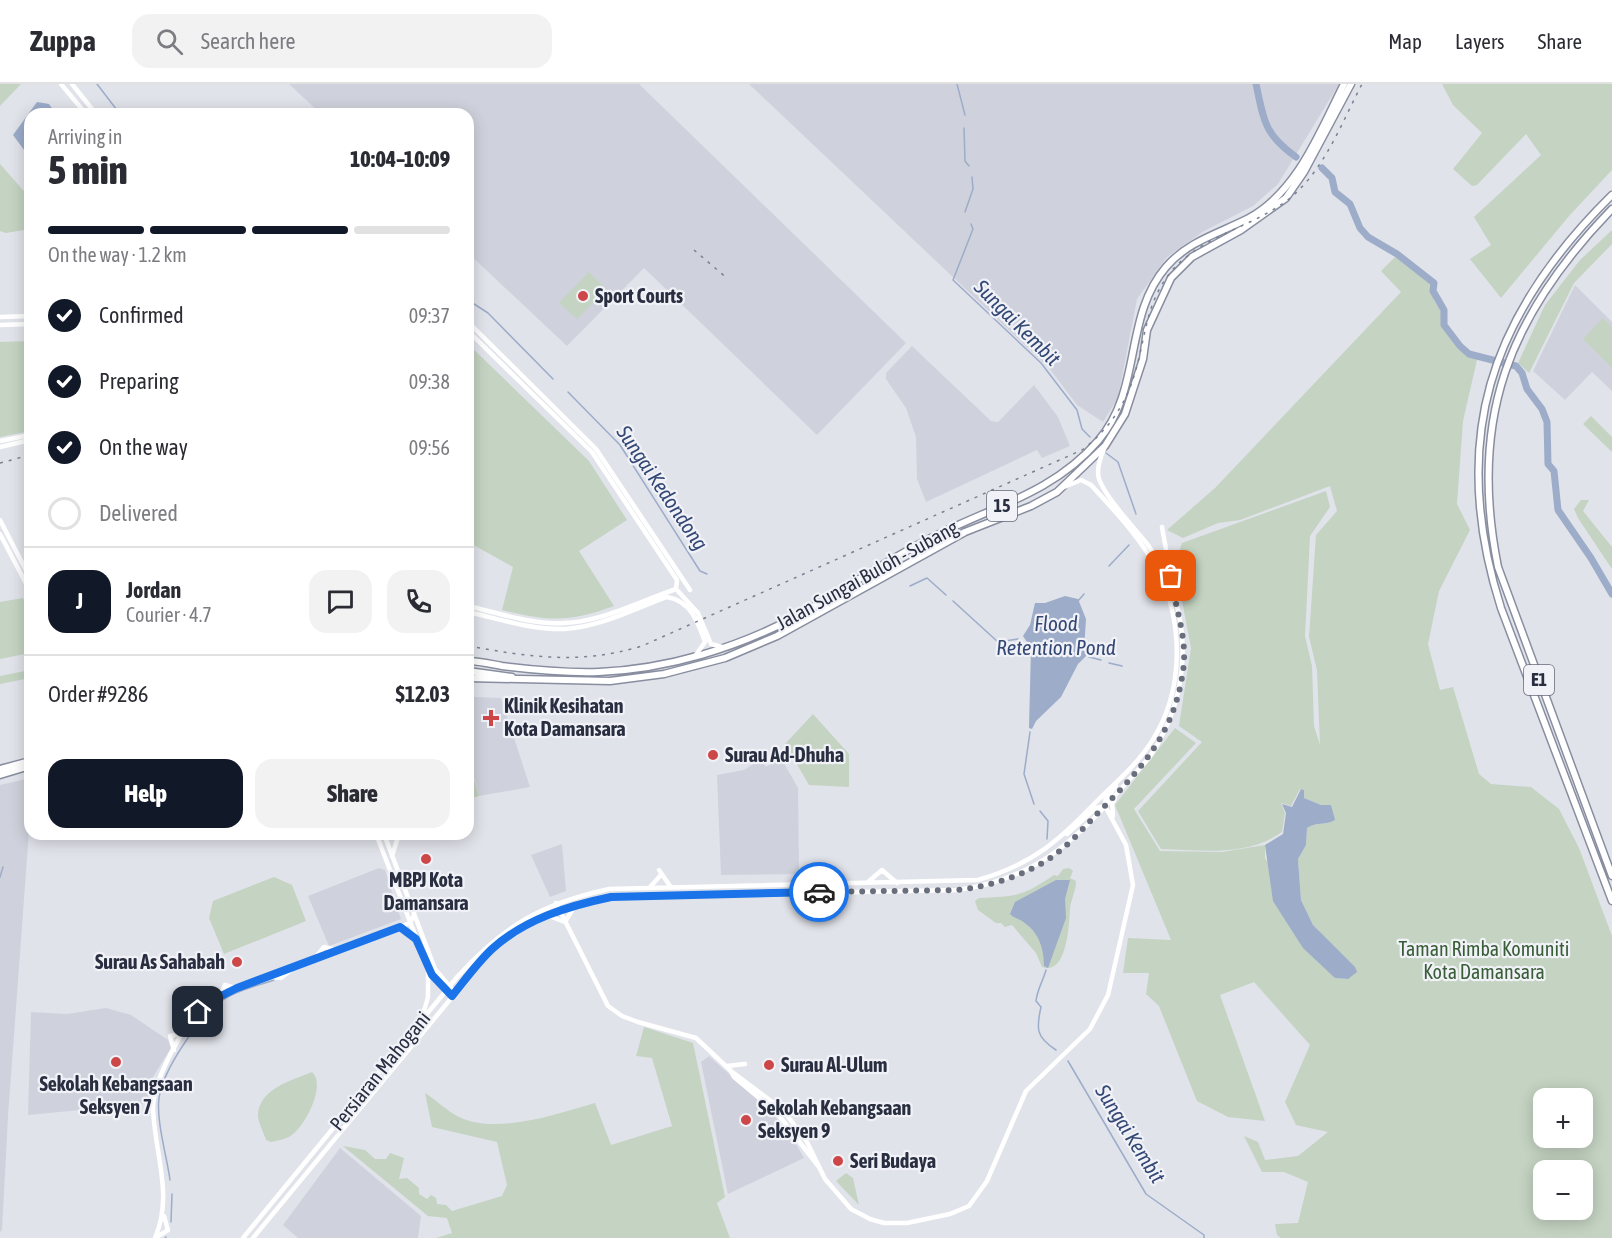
<!DOCTYPE html>
<html lang="en">
<head>
<meta charset="utf-8">
<style>
  body { margin:0; font-family:"Asap Condensed",sans-serif; background:#f2f2f3; color:#2b2b33; height:100vh; display:flex; flex-direction:column; font-size:22px; white-space:nowrap }
  * { box-sizing:border-box; margin:0 }
  p { font-size:20px; color:#7c7c81 }
  .icon { flex:none; width:33px; height:33px; fill:none; stroke:currentColor; stroke-width:2; stroke-linecap:round; stroke-linejoin:round }
  .map { position:relative; flex:1; overflow:hidden }
  .panel { position:absolute; left:24px; top:24px; width:450px; height:732px; display:flex; flex-direction:column; background:#fff; border-radius:18px; box-shadow:0 3px 15px #0003 }
  .panel>* { flex:none }
  .tools { position:absolute; left:1533px; top:1004px; display:grid; gap:12px }
  .tools a { display:grid; place-items:center; width:60px; height:60px; border-radius:12px; background:#fff; box-shadow:0 3px 15px #0003; font-size:30px }
  .pin { position:absolute; display:grid; place-items:center; width:51px; height:51px; color:#fff; margin:-26px; border-radius:12px; box-shadow:0 3px 9px #0006 }
  .courier { position:absolute; display:grid; place-items:center; width:60px; height:60px; margin:-30px; border:4px solid #1a73e8; border-radius:50%; background:#fff; color:#222; box-shadow:0 2px 8px #0007 }
  .head em { font-style:normal; font-weight:800 }
  .head div { display:flex; flex-direction:column-reverse }
  .head { display:flex; align-items:center; justify-content:space-between; height:102px; padding:0 24px }
  h1 { font-size:39px; font-weight:800; line-height:45px }
  .bar { display:grid; grid-template-columns:repeat(4,1fr); gap:9px 6px; align-content:center; height:72px; padding:0 24px }
  .bar i { height:8px; border-radius:4px; background:#e1e1e2 }
  .bar .current { background:#111827 }
  .bar p { grid-column:span 4 }
  .line { display:flex; align-items:center; gap:15px; padding:0 24px; border-top:2px solid #e1e1e2 }
  .line div { flex:1 }
  .round { display:grid; place-items:center; flex:none; width:63px; height:63px; border-radius:18px; background:#f2f2f3 }
  ol { padding:0 24px; list-style:none }
  li { display:flex; align-items:center; gap:18px; height:66px }
  li p { margin-inline-start:auto }
  li .icon { padding:6px; border-radius:50%; background:#111827; color:#fff; stroke-width:4 }
  li:last-child { color:#7c7c81 }
  li i { width:33px; height:33px; border:3px solid #e1e1e2; border-radius:50% }
  .primary-button { display:flex; gap:12px; margin-top:auto; padding:12px 24px }
  .primary-button a { flex:1; height:69px; border-radius:18px; background:#111827; color:#fff; font-size:24px; font-weight:800; line-height:69px; text-align:center }
  .primary-button a+a { background:#f2f2f3; color:#2b2b33 }
  header { display:flex; align-items:center; gap:36px; box-sizing:border-box; height:84px; padding:0 30px; background:#fff; border-bottom:2px solid #e1e1e2 }
  header strong { font-size:28px }
  nav { display:flex; gap:33px; margin-inline-start:auto; font-size:21px }
  .search { width:420px; height:54px; background:#f2f2f3; display:flex; align-items:center; gap:15px; box-sizing:border-box; padding:0 21px; border-radius:18px; color:#7c7c81; font-size:22px }
  .map>svg:first-child { display:block }
  .built { fill:#cfd2dc }
  .green { fill:#c4d3c2; fill-rule:evenodd }
  .water { fill:#9cacc9 }
  .lines { fill:none; stroke-linecap:round; stroke-linejoin:round }
  .stream { stroke:#9cacc9; stroke-width:1.5 }
  .river { stroke:#9cacc9; stroke-width:7 }
  .highway-casing { stroke:#888ea0; stroke-width:9 }
  .secondary { stroke:#fff; stroke-width:4.5 }
  .highway { stroke:#fff; stroke-width:6 }
  .rail { stroke:#7b8093; stroke-width:1.5; stroke-dasharray:3 6; stroke-linecap:butt }
  .done { stroke:#696e7c; stroke-width:6; stroke-dasharray:0 10.8 }
  .route { stroke:#1a73e8; stroke-width:8 }
  .poi-dot { fill:#cd4748; stroke:#f1f2f7; stroke-width:2 }
  .labels { text-anchor:middle; stroke-width:4.5; stroke-linejoin:round; paint-order:stroke }
  .shield { fill:#f1f2f7; stroke:#656a78; stroke-width:1.5 }
  .shield-label { font-size:18px; font-weight:bold; fill:#292f41 }
  .poi-label { font-size:20px; font-weight:bold; fill:#292f41; stroke:#f1f2f7; text-anchor:start }
  .street-label { font-size:20px; fill:#292f41; stroke:#f1f2f7 }
  .park-label { font-size:20px; fill:#395d37; stroke:#f1f2f7 }
  .water-label { font-size:21px; font-style:italic; fill:#344875; stroke:#f1f2f7 }
</style>
</head>
<body>
<header>
<strong>Zuppa</strong>
<div class="search"><svg class="icon" aria-label="search" viewBox="0 0 24 24"><circle cx="10" cy="10" r="6"/><path d="M15 15l6 6"/></svg>Search here</div>
<nav><a>Map</a><a>Layers</a><a>Share</a></nav>
</header>
<div class="map">
<svg width="1612" height="1154" viewBox="0 0 1612 1154">
  <rect width="100%" height="100%" fill="#e1e3ea"/>
  <!-- built -->
  <path class="built" d="M289 0H639L906 259 817 351 644 184 567 262 468 169V30H321Z
    M749 0H1339L1278 100 1253 122 1204 147 1167 173 1137 215 1118 314 1103 338 1077 321 1049 284Z
    M1575 201 1612 238V307L1592 288 1565 316 1533 287Z
    M912 262 991 337 998 338 1002 334 1034 301 1058 333 1070 362 1042 374 1037 366 926 418 917 395 916 353 906 324 886 295V289Z
    M474 613 501 614 530 703 479 712 472 686 468 687V614Z
    M781 674 798 704 799 790 721 791 717 691 744 686 761 675 766 683Z
    M26 695 30 734 8 1032 2 1146 0 1148V701Z
    M562 760 566 807 550 813 531 771Z
    M379 784 385 786 401 835 329 862 308 812Z
    M106 924 131 931 168 956 171 964 153 993 148 1015 143 1020 28 1031 31 928 67 930Z
    M709 972 768 1025 789 1048 804 1074 728 1110 701 978Z
    M340 1064 421 1132 418 1154H298L283 1141Z"/>
  <!-- green -->
  <path class="green" d="M0 0H21L0 22Z
    M1442 0H1612V86L1569 132 1501 214 1470 175 1491 161 1474 133 1541 71 1526 50 1477 101 1472 102 1453 85 1482 49 1453 21Z
    M0 80 30 114V145L6 149 0 147Z
    M1612 146V160L1574 199 1529 289 1518 279 1545 221 1580 176Z
    M1395 173 1432 200 1434 216 1441 227 1443 243 1459 264 1477 276 1463 337 1457 420 1470 446 1439 507 1428 560 1440 606 1453 603 1479 690 1491 700 1531 703 1559 725 1579 764 1612 852V1154H1281L1277 1151 1275 1140 1298 1139 1308 1098 1284 1088H1262L1244 1052 1258 1058 1265 1076 1298 1072 1328 1048 1296 1041 1285 1018 1310 961 1254 898 1220 911 1265 1037 1228 1033 1197 1017 1159 922 1146 910 1149 889H1123L1128 854 1171 856 1115 721 1175 644 1196 659 1134 725 1160 767 1222 768 1265 761V774L1335 894 1348 895 1325 854 1313 841 1301 816 1298 775 1306 761 1307 744C1317 737 1325 742 1334 736L1331 721H1321L1304 714V706L1300 705 1291 722 1281 719 1285 729 1282 748C1247 773 1201 766 1161 765L1138 727 1202 658 1179 642 1191 564 1175 480 1182 459 1326 407 1330 423 1310 452 1305 552 1312 582 1314 642 1320 661 1317 586 1309 553 1316 451 1337 427 1330 402 1240 436 1218 439 1183 454 1167 446 1215 404 1401 208 1381 187ZM1544 1014H1582V1053H1544ZM1544 1086H1582V1125H1544Z
    M589 188 606 205 577 235 559 219Z
    M1603 234 1612 243V284L1583 255Z
    M30 257V347L0 353V258Z
    M468 260 589 377 627 436 579 467 614 522C568 539 549 537 502 526L513 483 468 458Z
    M1591 332 1612 353V368L1583 340Z
    M1581 416H1589L1583 427 1612 463V485L1578 434 1574 425Z
    M23 514 30 528V569L0 575V518Z
    M30 586V594L0 600V592Z
    M813 630 849 670V703L809 701 785 660Z
    M471 686 479 712 468 715V687Z
    M1069 784 1073 787 1070 794 1076 797C1076 807 1071 815 1070 825 1069 841 1067 892 1042 883L1036 869 1012 841 1005 843 1001 839H996L978 826 975 817 979 814C1018 812 1021 813 1054 791L1058 792 1063 785Z
    M274 793 292 801 306 837 224 870 209 834 213 817Z
    M644 943 693 959 725 1113 717 1119 730 1154H436L452 1149 447 1134 428 1132 343 1062 365 1066 375 1075H386L390 1069 404 1074 399 1095 407 1094 419 1104V1110L427 1115 431 1111 436 1114 437 1120 446 1121 452 1127 502 1112 507 1101 497 1058 432 1043 425 1009C436 1016 447 1027 459 1033 497 1051 557 1030 595 1019L611 1061 672 1042 652 974 636 972Z
    M312 988C327 1001 304 1045 289 1053 284 1055 277 1057 271 1058L266 1056C264 1049 259 1040 258 1033 257 1005 293 996 312 988Z
    M846 1089 853 1094 859 1121 836 1097Z"/>
  <!-- water -->
  <path class="water" d="M37 18 49 20 56 30H30V74L13 51Z
    M1065 512 1078 515 1086 535 1084 566 1087 571 1078 580 1061 613 1036 637 1032 645 1029 644 1031 564 1023 552 1030 541 1035 519H1045Z
    M1301 705 1304 706V714L1321 721H1331L1335 736C1325 742 1317 737 1307 744L1306 761 1298 775 1301 816 1313 841 1355 883 1357 888 1348 895 1335 894 1303 864 1287 839 1273 817 1265 761 1283 750 1286 729 1282 720 1292 723Z
    M1056 796H1070L1065 815 1066 834 1048 884 1044 882C1044 867 1040 850 1026 840 1021 835 1015 835 1010 830L1015 818Z"/>
  <g class="lines">
    <!-- stream -->
    <path class="stream" d="M97 0 120 30
      M957 0 965 31
      M964 44 965 77 969 82
      M965 128 973 105 972 93
      M971 140 973 145 953 196 1041 279 1077 326 1082 345 1090 353
      M468 216 488 229 553 295
      M568 308 620 361 700 487 707 490
      M1106 369 1118 378 1136 430
      M1109 482 1129 461
      M910 502 927 494 946 511
      M953 517 998 558 1018 555
      M1078 517 1084 510
      M1089 573 1101 576
      M1109 579 1122 582
      M1030 648 1024 690 1034 720
      M1040 727 1048 737 1047 755
      M0 793 3 783
      M1046 886C1043 897 1037 906 1036 917L1041 923C1036 945 1036 953 1056 966
      M1068 977 1146 1110 1204 1151V1154
      M170 1096C167 1073 156 1037 159 1014 163 986 199 932 223 916 237 906 257 902 274 896
      M171 1138 172 1110
      M165 1154 166 1153"/>
    <!-- river -->
    <path class="river" d="M1256 0C1264 37 1264 50 1296 73
      M1322 84 1332 94 1335 108 1350 120 1360 144 1368 153 1397 170 1434 199 1433 207 1444 226V241L1460 262 1469 270 1516 282 1522 289 1527 305 1542 325 1547 338 1548 380 1554 387 1558 426 1591 474 1612 510"/>
    <!-- highway casing -->
    <g class="highway-casing">
      <path id="highway" d="M1612 111C1489 232 1448 357 1501 524L1612 817
        M1612 125C1509 231 1468 335 1498 483L1612 792
        M468 577C479 577 491 580 502 582 534 586 567 589 599 588 668 585 737 564 797 532 842 507 885 477 931 454 991 423 1052 410 1098 357 1143 305 1123 233 1166 183 1188 157 1220 149 1249 134 1298 107 1320 47 1344 0
        M468 587 512 593
        M468 594 610 597 664 590 725 574 777 552 965 448 1031 422 1057 408 1105 362 1125 330 1143 275 1147 246 1171 194 1192 173 1241 146 1286 114 1304 88 1351 0
        M0 685 30 677
        M0 691 30 682"/>
    </g>
    <!-- secondary -->
    <path class="secondary" d="M61 0 86 30
      M72 0 96 30
      M0 233 30 232
      M468 238 596 365 690 506
      M0 241 30 240
      M468 247 592 368 677 496 676 505
      M0 357 30 351
      M0 363 30 356
      M0 436 30 494
      M1162 443 1173 505
      M0 450 30 507
      M676 505 698 529 711 560 722 563
      M468 522C499 529 532 541 564 539 601 538 641 517 676 505
      M468 528C499 535 532 546 565 545 600 543 634 525 667 513 691 517 698 538 705 558L695 572
      M1105 722V716L1116 702
      M1113 732 1112 720 1115 714
      M376 750 428 884 448 908
      M384 750 435 885 451 904
      M1067 750 1096 724 1105 722
      M392 772 399 750
      M659 786 670 802
      M868 798 882 786 897 799
      M651 802 660 792
      M556 819 608 922 622 932 638 938 696 954 731 987 783 1026 807 1058 825 1095 851 1125 870 1135 884 1139H907L950 1130 969 1122 987 1097 1026 1007 1090 945 1108 911 1133 801 1126 761 1105 722
      M549 832 565 838 574 823
      M400 843 414 853
      M315 874 324 863 336 866
      M272 893 281 894 291 886
      M221 910 225 901 235 904
      M422 934 428 913V887
      M174 966 170 952 184 949
      M727 982 745 980
      M731 987 734 993 777 1029 819 1083
      M157 1153 168 1146 164 1132
      M155 1154C174 1111 154 1068 153 1023 153 996 187 932 210 917 232 903 258 897 282 888 325 871 367 854 410 839L414 831
      M243 1154 458 892C505 841 541 820 609 805L978 796C1036 779 1059 756 1100 714 1119 696 1138 679 1152 657 1184 607 1184 540 1158 487 1142 456 1115 427 1091 401L1081 396 1064 403
      M253 1154 491 866C526 836 566 822 611 813L958 806C1052 793 1089 739 1149 674 1193 608 1195 527 1148 461 1134 443 1107 416 1099 395 1096 385 1100 374 1104 365"/>
    <!-- highway -->
    <use href="#highway" class="highway"/>
    <!-- rail -->
    <path class="rail" d="M694 166 728 195
      M0 379 30 371
      M468 562C531 573 579 581 642 562L1082 366C1107 347 1125 322 1134 292 1145 258 1145 223 1167 193 1196 153 1246 146 1285 118 1323 90 1341 40 1362 0"/>
  </g>
  <g class="lines">
    <!-- done -->
    <path class="done" d="M819 808 958 806C989 802 1017 794 1044 778 1064 766 1080 748 1095 732 1139 687 1174 652 1183 587 1188 554 1175 525 1171 492"/>
    <!-- route -->
    <path class="route" d="M198 928 209 918 237 904 400 843 416 855 432 891 452 912C465 896 477 879 492 865 525 835 568 822 611 813L819 808"/>
  </g>
  <!-- markers -->
  <g class="poi-dot">
    <circle cx="583" cy="212" r="6"/>
    <path d="M488 625h6v6h6v6h-6v6h-6v-6h-6v-6h6z"/>
    <circle cx="713" cy="671" r="6"/>
    <circle cx="426" cy="775" r="6"/>
    <circle cx="237" cy="878" r="6"/>
    <circle cx="116" cy="978" r="6"/>
    <circle cx="769" cy="981" r="6"/>
    <circle cx="746" cy="1036" r="6"/>
    <circle cx="838" cy="1077" r="6"/>
  </g>
  <g class="labels">
    <!-- shield labels -->
    <g class="shield">
      <rect x="987" y="407" width="30" height="30" rx="4.5"/>
      <rect x="1524" y="581" width="30" height="30" rx="4.5"/>
    </g>
    <g class="shield-label">
      <text x="1002" y="428">15</text>
      <text x="1539" y="602">E1</text>
    </g>
    <!-- poi labels -->
    <g class="poi-label">
      <text x="595" y="219">Sport Courts</text>
      <text x="504" y="629">Klinik Kesihatan<tspan x="504" dy="23">Kota Damansara</tspan></text>
      <text x="725" y="678">Surau Ad-Dhuha</text>
      <text x="426" y="803" text-anchor="middle">MBPJ Kota<tspan x="426" dy="23">Damansara</tspan></text>
      <text x="225" y="885" text-anchor="end">Surau As Sahabah</text>
      <text x="781" y="988">Surau Al-Ulum</text>
      <text x="116" y="1007" text-anchor="middle">Sekolah Kebangsaan<tspan x="116" dy="23">Seksyen 7</tspan></text>
      <text x="758" y="1031">Sekolah Kebangsaan<tspan x="758" dy="23">Seksyen 9</tspan></text>
      <text x="850" y="1084">Seri Budaya</text>
    </g>
    <!-- street labels -->
    <g class="street-label">
      <text transform="translate(867 491) rotate(-29)" y="7">Jalan Sungai Buloh - Subang</text>
      <text transform="translate(380 987) rotate(-51)" y="7">Persiaran Mahogani</text>
    </g>
    <!-- park labels -->
    <g class="park-label">
      <text x="1484" y="872">Taman Rimba Komuniti<tspan x="1484" dy="23">Kota Damansara</tspan></text>
    </g>
    <!-- water labels -->
    <g class="water-label">
      <text transform="translate(1017 239) rotate(45)" y="7">Sungai Kembit</text>
      <text transform="translate(662 404) rotate(56)" y="7">Sungai Kedondong</text>
      <text x="1056" y="547">Flood<tspan x="1056" dy="24">Retention Pond</tspan></text>
      <text transform="translate(1130 1050) rotate(58)" y="7">Sungai Kembit</text>
    </g>
  </g>
</svg>
<div class="tools">
<a>+</a>
<a>−</a>
</div>
<div class="pin" style="left:1171px;top:492px;background:#ea580c"><svg class="icon" aria-label="bag" viewBox="0 0 24 24"><path d="M5 8h14l-1 12H6zM9 8a3 3 0 0 1 6 0"/></svg></div>
<div class="pin" style="left:198px;top:928px;background:#1f2937"><svg class="icon" aria-label="home" viewBox="0 0 24 24"><path d="M3 11l9-7 9 7M6 9v11h12V9"/></svg></div>
<div class="courier" style="left:819px;top:808px"><svg class="icon" aria-label="car" viewBox="0 0 24 24"><path d="M5 17H2v-5l4-1 3-4h7l3 4 3 1v5h-3M9 17h6M6 11h13"/><circle cx="7" cy="17" r="2"/><circle cx="17" cy="17" r="2"/></svg></div>
<section class="panel">
<div class="head"><div><h1>5 min</h1><p>Arriving in</p></div><em>10:04–10:09</em></div>
<div class="bar"><i class="current"></i><i class="current"></i><i class="current"></i><i></i><p>On the way · 1.2 km</p></div>
<ol>
<li><svg class="icon" aria-label="check" viewBox="0 0 24 24"><path d="M5 12l5 5 9-10"/></svg>Confirmed<p>09:37</p></li>
<li><svg class="icon" aria-label="check" viewBox="0 0 24 24"><path d="M5 12l5 5 9-10"/></svg>Preparing<p>09:38</p></li>
<li><svg class="icon" aria-label="check" viewBox="0 0 24 24"><path d="M5 12l5 5 9-10"/></svg>On the way<p>09:56</p></li>
<li><i></i>Delivered</li>
</ol>
<div class="line" style="height:108px"><b class="round" style="background:#111827;color:#fff">J</b><div><b>Jordan</b><p>Courier · 4.7</p></div><a class="round"><svg class="icon" aria-label="chat" viewBox="0 0 24 24"><path d="M4 5h16v11H9l-5 4z"/></svg></a><a class="round"><svg class="icon" aria-label="phone" viewBox="0 0 24 24"><path d="M5 4h4l2 5-3 2q2 4 5 5l2-3 5 2v4C11 20 4 13 5 4z"/></svg></a></div>
<div class="line" style="height:78px"><div>Order #9286</div><b>$12.03</b></div>
<div class="primary-button"><a>Help</a><a>Share</a></div>
</section>
</div>
</body>
</html>
